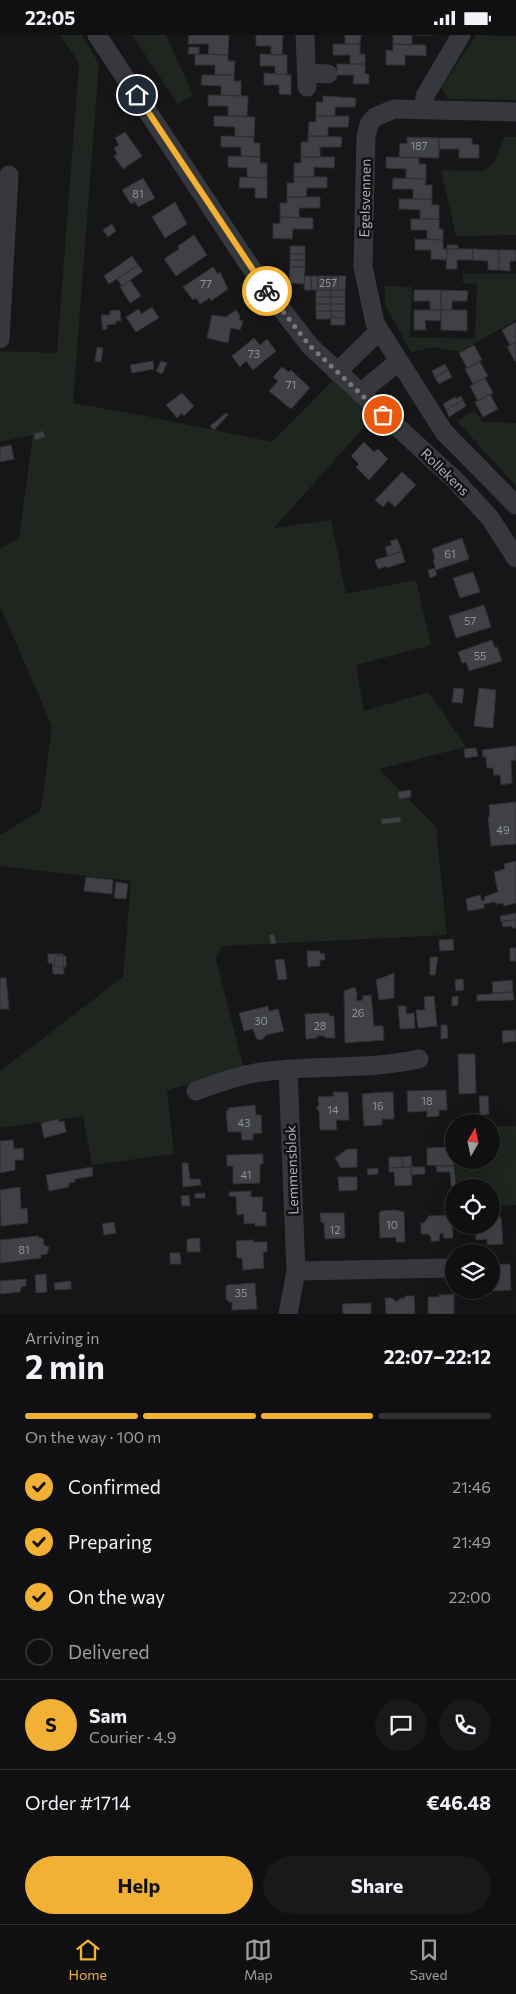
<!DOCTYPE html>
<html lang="en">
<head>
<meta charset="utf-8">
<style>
  body { margin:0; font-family:Commissioner,sans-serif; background:#19191b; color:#f1f3f6; height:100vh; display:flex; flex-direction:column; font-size:19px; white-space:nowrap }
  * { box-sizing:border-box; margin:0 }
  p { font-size:16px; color:#9c9d9f }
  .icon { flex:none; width:28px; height:28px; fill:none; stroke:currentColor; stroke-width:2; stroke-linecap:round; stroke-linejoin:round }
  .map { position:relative; height:1279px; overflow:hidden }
  .panel { display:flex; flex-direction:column; background:#101012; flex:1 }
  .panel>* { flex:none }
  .needle { width:32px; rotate:9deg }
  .controls { position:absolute; left:445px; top:1079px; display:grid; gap:10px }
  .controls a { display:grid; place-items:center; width:55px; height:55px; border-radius:50%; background:#101012; box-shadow:0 5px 20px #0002,0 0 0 1px #303032; font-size:25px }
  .pin { position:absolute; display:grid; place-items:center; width:42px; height:42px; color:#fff; margin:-21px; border:2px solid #fff; border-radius:50%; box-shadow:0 1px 5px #0007 }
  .courier { position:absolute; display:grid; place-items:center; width:50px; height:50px; margin:-25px; border:4px solid #f2b134; border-radius:50%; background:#fff; color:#222; box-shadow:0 1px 6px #0007 }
  .summary em { font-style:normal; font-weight:700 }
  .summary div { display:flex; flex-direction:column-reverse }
  .summary { display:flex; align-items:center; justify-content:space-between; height:85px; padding:0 25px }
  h1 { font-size:32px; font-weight:700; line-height:38px }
  .bar { display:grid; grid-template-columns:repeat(4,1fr); gap:8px 5px; align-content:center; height:60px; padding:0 25px }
  .bar i { height:6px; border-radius:4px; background:#303032 }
  .bar .selected { background:#f2b134 }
  .bar p { grid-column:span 4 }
  .line { display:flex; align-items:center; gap:12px; padding:0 25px; border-top:1px solid #303032 }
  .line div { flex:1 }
  .round { display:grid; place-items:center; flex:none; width:52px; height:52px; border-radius:26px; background:#19191b }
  ol { padding:0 25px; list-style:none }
  li { display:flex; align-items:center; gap:15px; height:55px }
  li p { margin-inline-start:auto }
  li .icon { padding:5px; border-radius:50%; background:#f2b134; color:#111; stroke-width:4 }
  li:last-child { color:#9c9d9f }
  li i { width:28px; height:28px; border:2px solid #303032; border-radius:50% }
  .primary-button { display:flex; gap:10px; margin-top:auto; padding:10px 25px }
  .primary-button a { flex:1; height:58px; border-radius:30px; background:#f2b134; color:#111; font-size:20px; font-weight:700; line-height:58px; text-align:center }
  .primary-button a+a { background:#19191b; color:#f1f3f6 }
  .status { display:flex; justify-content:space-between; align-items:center; height:35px; padding:0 25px; background:#101012; direction:ltr }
  .status svg { height:14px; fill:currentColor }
  .tabs { display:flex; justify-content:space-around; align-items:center; height:70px; border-top:1px solid #303032; background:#101012; font-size:14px; color:#9c9d9f }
  .tabs a { display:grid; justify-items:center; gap:2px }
  .tabs .selected { color:#f2b134 }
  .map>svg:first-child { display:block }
  .green { fill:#1e261f }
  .building { fill:#404145; stroke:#303034 }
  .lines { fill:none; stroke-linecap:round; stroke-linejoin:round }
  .minor { stroke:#37383d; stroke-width:19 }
  .done { stroke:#757880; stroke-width:5; stroke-dasharray:0 9 }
  .route { stroke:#f2b134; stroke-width:6 }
  .labels { text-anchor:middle; stroke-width:5; stroke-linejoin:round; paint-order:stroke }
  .number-label { font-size:11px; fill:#8e929b }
  .street-label { font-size:14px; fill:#a8adb8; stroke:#111113 }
</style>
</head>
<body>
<div class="status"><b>22:05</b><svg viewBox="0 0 49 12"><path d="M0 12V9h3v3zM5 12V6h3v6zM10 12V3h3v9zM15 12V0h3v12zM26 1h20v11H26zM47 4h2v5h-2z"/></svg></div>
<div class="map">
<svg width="516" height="1279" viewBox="0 0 516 1279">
  <rect width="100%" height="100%" fill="#161618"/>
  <!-- green -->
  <path class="green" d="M60 0H82L99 29 73 368 146 381 272 407 333 345 373 382 274 493 331 485 346 559 416 545 431 610 356 630 364 676 429 657 466 712 379 734 436 792 447 900 221 911 216 924 244 1034 167 1055 174 1119 92 1130 83 1081 0 1093V1036L123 942 131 846 0 831V800L41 775 52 691 0 571V514L19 503 33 400 0 407V316L57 318 79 28Z
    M132 0H166L193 60 178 69Z
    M476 0 516 2V65L448 64 441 53Z
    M504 102H516V200L456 201 441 135 485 136 495 126Z
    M463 239H516V285L459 317 435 312 411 317 385 270V251L412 252 410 302 475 304 477 249 463 248Z
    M474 375 483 387 516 388V451L457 386Z
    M516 1091V1170L491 1171V1152H457L455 1125H491V1092Z"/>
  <!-- building -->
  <path class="building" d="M189 0H229L228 20 208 19 209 9H188Z
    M256 0H283L282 20H271V11H256Z
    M345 0H361L360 9H345Z
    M393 0H433H412V10L393 9Z
    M333 9H360V19H365V29H350V20H333Z
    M393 9 426 10V21L405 20V30H386V15L393 16Z
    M189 12H199V19H188Z
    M195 19 228 20V26H235L234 40H215V30H195Z
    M260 19 287 20V39H275V31H260Z
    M337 29H365V39H369V49H353L354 40H337Z
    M264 38 291 40V60L279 59V50H264Z
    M202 40H234V46H241V61L221 60V51L201 50Z
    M208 60 248 61 247 81H228V71H208Z
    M323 61 356 63 355 72H335V81H316V67H323Z
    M214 81 255 82 254 102 235 101V92L214 91Z
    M316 81H349L348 92H328V101H308L309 87H316Z
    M125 97 142 121 123 134 114 121 117 119 114 113 119 110 115 103Z
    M221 101 254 102V108H260V122L241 121V112H221Z
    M308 101 342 102 341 112H320V122H301V107H308Z
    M407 102 439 103V123L399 122 400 108 407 109Z
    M439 103H472V109L479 110V123H459V114H439Z
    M228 121 260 122V128H267V143L247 142V133L228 132Z
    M301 122H335L334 133 314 132V142H294V128H301Z
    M386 122 419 123V129H426V144L406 143V134L386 133Z
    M240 142 267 143V163H255V153H239Z
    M294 142H327V153H307L306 162H287V148H294Z
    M143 143 155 163 138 172 135 167 131 169 122 155Z
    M393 143 426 144 425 150H432V164H413V154H392Z
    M287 162H320V173H299V183L280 182V168H287Z
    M399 164H432V170H439V184H420V175L399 174Z
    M175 167 187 189 165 203 152 182Z
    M280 182 313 183V194H293L292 204 273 203V188L280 189Z
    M411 184H439V194H443V205L427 204V195H411Z
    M112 189 116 196 108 202 103 195Z
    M194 200 207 220 176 241 164 224 179 214 178 211Z
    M415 204 443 205V214H447L446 225 431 224V215H415Z
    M447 210H458V214H447Z
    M290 211H305V219H290Z
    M447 214H473L472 225H457V234H446Z
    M473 214 499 215V235H488V226L472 225Z
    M499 215H516V226H510V236L499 235Z
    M290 219H305V225H290Z
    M132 221 138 230 109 249 104 241Z
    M290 225H305V232H290Z
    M138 230 143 236 122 251 117 244Z
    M213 232 218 239 220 237 228 254 211 266 210 263 200 269 196 263 193 265 183 252Z
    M290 232H305L304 249 289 248Z
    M305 241H311V255H304Z
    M311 241H318V255H311Z
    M318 241H325V255H318Z
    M325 241H331V255H325Z
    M331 241H338V255H331Z
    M338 241H346L345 255H338Z
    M130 245 141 261 130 268 120 252Z
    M316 255H331V262H316Z
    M331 255H345V262H331Z
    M414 255H441V275H430V266H414Z
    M441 255 468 256 467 266H452V275H441Z
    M316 262H331V269H316Z
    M331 262H345V269H331Z
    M316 269H331V276H316Z
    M331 269H345V276H331Z
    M152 272 159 283 136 297 126 282 139 274 141 279Z
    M120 275 121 286H116V289L107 290V294L103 295 101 280H110V276Z
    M236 275 240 281 239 285 243 286 240 295 231 293 228 308 207 303 212 280 226 282Z
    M414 275H441V286L425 285 426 295H414Z
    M441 275H467V296L441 295Z
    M316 276H331V284H316Z
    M331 276H345V283L331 282Z
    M331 282 345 283V290H331Z
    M516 287V307L510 310 502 295Z
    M254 303 260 310 267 304 276 316 253 335 246 326 240 332 232 321Z
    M516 307V326H515L507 312Z
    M474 310 482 325 467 333 459 318Z
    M97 312 103 313 101 327 95 326Z
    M153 326 154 334 132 338 130 330Z
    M161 326 167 328 162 339 156 336Z
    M480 327 488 341 473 349 465 334Z
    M445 329 448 335 435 343 432 336Z
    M282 332 289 337 291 335 310 353 291 374 269 356 278 346 273 342Z
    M448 335 452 342 439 349 435 343Z
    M485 343 493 358 478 366 470 351Z
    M182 358 194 371 184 381 182 378 177 383 166 370Z
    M490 359 498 374 483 382 475 367Z
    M461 361 463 365 446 375 443 369 455 362 456 364Z
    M463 365 466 371 449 382 446 375Z
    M226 378 228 380 214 395 210 391Z
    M43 396 45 402 35 405 34 399Z
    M364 407 374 417 378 414 388 424 369 445 356 432 359 429 351 421Z
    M11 410 14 424 0 427V412Z
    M402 437 416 450 395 472 388 466 383 472 375 465Z
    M462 503 469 524 436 535 433 525 435 524 432 514Z
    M397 504 402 516 388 521 385 512 392 510 390 506Z
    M402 517 405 527 387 533V531L378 534 375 525Z
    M435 533 437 540 430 543 428 535Z
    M473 537 480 557 460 563 453 543Z
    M484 570 491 592 456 603 449 581Z
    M492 605 495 613 497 612 502 626 469 636 466 627 462 628 458 617Z
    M454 653 464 654 462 668 452 667Z
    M479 653 496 655 493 693 474 691Z
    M516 711V725L511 726 512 748 501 750 500 740H494L493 733H487L486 722H483L482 715Z
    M476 713 478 721 465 723 464 714Z
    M411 755V762L399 764 398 757Z
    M516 767V809L491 811 488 782H490L489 770Z
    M400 782 401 787 382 789 381 784Z
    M516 826V868L504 871 503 868 496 869 495 867 484 869V873L468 876 466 864 480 860 482 866 485 865 484 862 498 857 494 837 505 834 504 829Z
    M86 842 113 845 112 859 84 856Z
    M116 847 128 849 126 864 114 863Z
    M516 878V885L501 887 500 881Z
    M516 885V893H512V891L503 892 502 886Z
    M274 899 276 908 271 909 269 900Z
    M453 904 454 915 440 916 439 905Z
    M510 913H516V926H510Z
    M307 916H320V919L324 918 325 925H320V931L308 932Z
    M48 919H63L64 939H53L52 928H48Z
    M55 921H66V932H54Z
    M430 922H438L435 940H430Z
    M284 924 287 944 278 945 275 925Z
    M394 938V963L379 965 376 945Z
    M0 943H6L9 974H0Z
    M463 944 464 955 456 956 455 945Z
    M512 945 513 957 493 958 492 947Z
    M355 952 357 958 356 966 363 965V961L371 960 374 991H383L384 1005 345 1008 344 956Z
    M513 957 514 965 477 966V960Z
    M434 961 437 991 418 993 416 975H425L424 962Z
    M458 961V970L452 971V962Z
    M268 971 269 976 278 974 284 996 266 1000 263 1004 260 1005 256 1003 253 994 244 996 239 978Z
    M398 971H406V979L414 978 415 993 400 994Z
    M329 978V981H334L335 1003H325V1001H317V1003L306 1004 305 979Z
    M441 990H447L448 1003 441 1004Z
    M516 995V1006L503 1008 502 996Z
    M458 1019H475L476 1058 459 1059Z
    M446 1055 447 1075H439V1081L427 1082V1076L408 1077 407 1056Z
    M333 1057H348L349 1085H336L337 1095H320L319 1076 316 1073 319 1070 318 1062 334 1061Z
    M385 1057H393L394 1084H382V1090L364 1091 362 1059Z
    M479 1061H488L489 1079 480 1080Z
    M255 1070 256 1080H261L262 1098 253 1099V1105H242L241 1097H228L226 1076 229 1075 228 1073Z
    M58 1084 59 1087 64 1086 66 1097 44 1103 41 1088Z
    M13 1105 14 1114 23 1113 24 1125H15V1135L0 1138V1106Z
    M452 1112 454 1131 427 1130V1113Z
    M347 1114H357V1132L341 1133 335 1123Z
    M263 1119V1129H260V1148L233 1149V1131H227V1120Z
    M411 1121 412 1132H403L402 1122Z
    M389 1122H402L403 1132 389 1133Z
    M182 1128H188L190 1144H200L201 1150 183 1152Z
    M436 1131H454L456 1151H451L450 1137H437Z
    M92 1132 93 1141 75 1144V1147L69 1148V1152L49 1156 46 1140Z
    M411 1132 412 1150 395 1151 394 1137H389V1133Z
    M411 1132H425V1139L411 1140Z
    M378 1133V1139L368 1140 367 1134Z
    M338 1142H357V1155L339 1156Z
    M20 1152 21 1174 27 1173 28 1188 1 1191 0 1155Z
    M251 1156V1162H263L262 1177H266V1191H255V1188L244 1189V1179L237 1180 236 1162 229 1161V1157Z
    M205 1158V1163H195V1159Z
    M189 1160 190 1171H182L181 1161Z
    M395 1175 404 1177 405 1207H396V1202L380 1203 379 1178 381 1176Z
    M320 1178H344L345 1203 325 1204 324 1188 321 1187Z
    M499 1178V1182H501L503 1209 487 1210V1204L476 1205V1190H491V1179Z
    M452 1180 453 1203H444L443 1198 440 1199 439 1206H431V1202L428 1199H421V1188H424L429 1181Z
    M114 1187 116 1198 104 1200 102 1189Z
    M38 1201 39 1203H43L44 1210 49 1212 47 1219 41 1220V1223L0 1228V1205Z
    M200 1203V1217H187V1204Z
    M253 1205 254 1207H267V1217H263L264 1233 243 1235 242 1223H237L236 1206Z
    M170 1218H180L181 1229H170Z
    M493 1222V1230L510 1229 511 1255 477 1257V1255H491V1223Z
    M46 1239 47 1257 36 1258 35 1240Z
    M26 1244V1251L21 1252 20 1257 0 1259V1246Z
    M71 1246V1254L55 1255 54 1248Z
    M255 1248 257 1274 232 1275V1267H229L226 1264V1252L227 1250Z
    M454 1259V1279H428V1262H439V1260Z
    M405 1261H414L415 1279H386L385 1263H392L395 1266H399V1264L405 1263Z
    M371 1268V1279H343L342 1269Z"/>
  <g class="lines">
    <!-- minor -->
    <path class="minor" d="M97 0 247 227 276 267 310 311 456 446 490 483 516 523
      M305 0 307 52
      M307 38 328 39
      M424 74 425 61 461 0
      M516 77 394 74 375 82 369 89 366 102 363 232 375 288 444 397 516 470
      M0 304 9 140
      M337 337 379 296
      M360 358 399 326
      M288 1034 296 1236 288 1279
      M196 1056C220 1047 245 1038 270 1036 320 1030 370 1035 419 1024
      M296 1236 450 1233"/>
  </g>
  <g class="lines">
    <!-- done -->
    <path class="done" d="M267 256 310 311 383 380"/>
    <!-- route -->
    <path class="route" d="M137 60 267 256"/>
  </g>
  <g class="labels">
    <!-- number labels -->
    <g class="number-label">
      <text x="419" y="115">187</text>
      <text x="138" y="163">81</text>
      <text x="328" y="252">257</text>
      <text x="206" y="253">77</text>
      <text x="254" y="323">73</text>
      <text x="291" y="354">71</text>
      <text x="450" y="523">61</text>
      <text x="470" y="590">57</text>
      <text x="480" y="625">55</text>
      <text x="503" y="799">49</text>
      <text x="358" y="982">26</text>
      <text x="261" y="990">30</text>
      <text x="320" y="995">28</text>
      <text x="427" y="1070">18</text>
      <text x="378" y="1075">16</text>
      <text x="333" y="1079">14</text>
      <text x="244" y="1092">43</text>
      <text x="246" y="1144">41</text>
      <text x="392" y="1194">10</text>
      <text x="335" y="1199">12</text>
      <text x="24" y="1219">81</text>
      <text x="241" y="1262">35</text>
    </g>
    <!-- street labels -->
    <g class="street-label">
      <text transform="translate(365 163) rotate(-89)" y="5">Egelsvennen</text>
      <text transform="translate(445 437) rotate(44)" y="5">Rollekens</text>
      <text transform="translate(292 1135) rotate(-92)" y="5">Lemmensblok</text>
    </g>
  </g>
</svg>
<div class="controls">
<a><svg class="needle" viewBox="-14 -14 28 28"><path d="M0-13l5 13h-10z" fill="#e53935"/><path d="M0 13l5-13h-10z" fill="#9c9d9f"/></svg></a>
<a><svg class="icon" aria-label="locate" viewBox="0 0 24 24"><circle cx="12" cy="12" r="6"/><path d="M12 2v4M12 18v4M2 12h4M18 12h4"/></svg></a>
<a><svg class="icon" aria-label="layers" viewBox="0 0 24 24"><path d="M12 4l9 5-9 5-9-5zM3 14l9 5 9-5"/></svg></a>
</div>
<div class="pin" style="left:383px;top:380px;background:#ea580c"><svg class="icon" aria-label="bag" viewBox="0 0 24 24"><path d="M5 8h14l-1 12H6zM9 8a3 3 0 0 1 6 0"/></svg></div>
<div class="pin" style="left:137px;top:60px;background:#1f2937"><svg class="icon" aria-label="home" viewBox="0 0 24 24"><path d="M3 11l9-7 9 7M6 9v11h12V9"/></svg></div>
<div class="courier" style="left:267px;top:256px"><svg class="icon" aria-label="bike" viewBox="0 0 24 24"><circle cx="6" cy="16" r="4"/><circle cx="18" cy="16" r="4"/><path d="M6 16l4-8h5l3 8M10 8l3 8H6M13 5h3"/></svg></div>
</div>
<section class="panel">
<div class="summary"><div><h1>2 min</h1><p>Arriving in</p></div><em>22:07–22:12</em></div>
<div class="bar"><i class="selected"></i><i class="selected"></i><i class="selected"></i><i></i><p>On the way · 100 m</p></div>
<ol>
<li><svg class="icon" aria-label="check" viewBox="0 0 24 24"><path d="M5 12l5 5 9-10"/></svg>Confirmed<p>21:46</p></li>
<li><svg class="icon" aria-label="check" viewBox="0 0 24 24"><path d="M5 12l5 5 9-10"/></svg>Preparing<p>21:49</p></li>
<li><svg class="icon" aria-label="check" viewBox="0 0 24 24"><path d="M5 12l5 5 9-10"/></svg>On the way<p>22:00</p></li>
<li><i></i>Delivered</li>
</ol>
<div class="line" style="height:90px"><b class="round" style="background:#f2b134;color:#111">S</b><div><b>Sam</b><p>Courier · 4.9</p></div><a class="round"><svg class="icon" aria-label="chat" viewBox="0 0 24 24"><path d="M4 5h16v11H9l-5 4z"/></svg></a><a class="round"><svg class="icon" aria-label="phone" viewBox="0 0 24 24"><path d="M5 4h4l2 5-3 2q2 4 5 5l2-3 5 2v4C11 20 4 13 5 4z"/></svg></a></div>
<div class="line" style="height:65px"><div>Order #1714</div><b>€46.48</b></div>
<div class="primary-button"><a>Help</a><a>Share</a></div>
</section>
<nav class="tabs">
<a class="selected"><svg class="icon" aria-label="home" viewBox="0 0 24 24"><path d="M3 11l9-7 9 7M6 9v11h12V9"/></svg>Home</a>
<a><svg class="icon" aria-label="map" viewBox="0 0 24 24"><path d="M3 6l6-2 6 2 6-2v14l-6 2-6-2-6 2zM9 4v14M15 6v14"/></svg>Map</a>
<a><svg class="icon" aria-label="saved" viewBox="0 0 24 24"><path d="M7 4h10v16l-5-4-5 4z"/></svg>Saved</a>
</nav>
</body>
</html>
